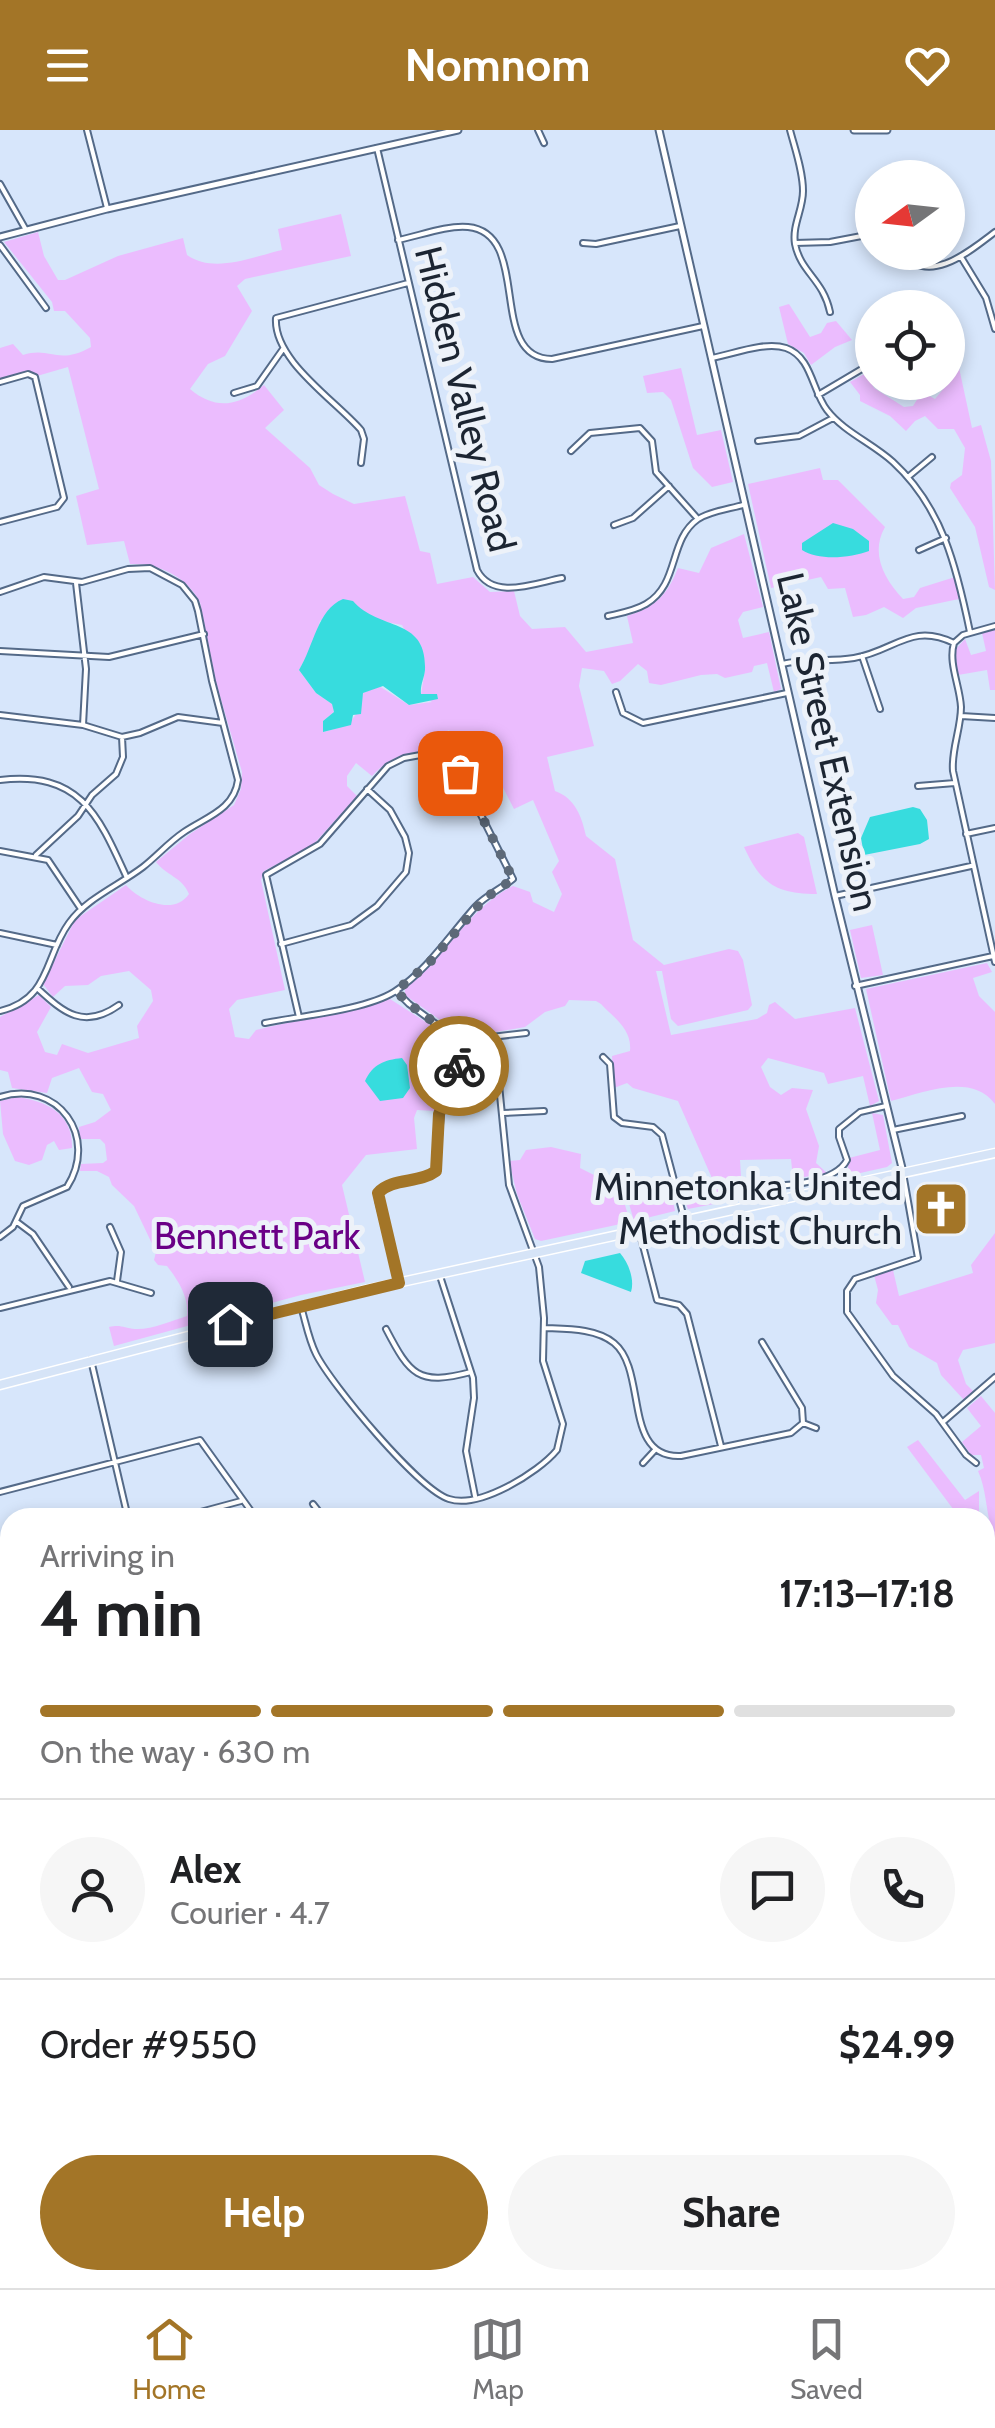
<!DOCTYPE html>
<html lang="en">
<head>
<meta charset="utf-8">
<style>
  body { margin:0; font-family:Cabin,sans-serif; background:#f6f6f6; color:#202124; height:100vh; display:flex; flex-direction:column; font-size:38px; white-space:nowrap }
  * { box-sizing:border-box; margin:0 }
  p { font-size:32px; color:#757577 }
  .icon { flex:none; width:55px; height:55px; fill:none; stroke:currentColor; stroke-width:2; stroke-linecap:round; stroke-linejoin:round }
  .map { position:relative; flex:1; overflow:hidden }
  .side { position:absolute; left:0px; top:1378px; width:995px; height:782px; display:flex; flex-direction:column; background:#fff; border-radius:30px 30px 0 0; box-shadow:0 5px 15px #0003 }
  .side>* { flex:none }
  .needle { width:65px; rotate:255deg }
  .fabs { position:absolute; left:855px; top:30px; display:grid; gap:20px }
  .fabs a { display:grid; place-items:center; width:110px; height:110px; border-radius:50%; background:#fff; box-shadow:0 5px 15px #0003; font-size:50px }
  .pin { position:absolute; display:grid; place-items:center; width:85px; height:85px; color:#fff; margin:-42px; border-radius:20px; box-shadow:0 5px 15px #0006 }
  .courier { position:absolute; display:grid; place-items:center; width:100px; height:100px; margin:-50px; border:8px solid #a37527; border-radius:50%; background:#fff; color:#222; box-shadow:0 2px 12px #0007 }
  .head em { font-style:normal; font-weight:800 }
  .head div { display:flex; flex-direction:column-reverse }
  .head { display:flex; align-items:center; justify-content:space-between; height:170px; padding:0 40px }
  h1 { font-size:65px; font-weight:800; line-height:75px }
  .bar { display:grid; grid-template-columns:repeat(4,1fr); gap:15px 10px; align-content:center; height:120px; padding:0 40px }
  .bar i { height:12px; border-radius:8px; background:#e0e0e0 }
  .bar .active { background:#a37527 }
  .bar p { grid-column:span 4 }
  .line { display:flex; align-items:center; gap:25px; padding:0 40px; border-top:2px solid #e0e0e0 }
  .line div { flex:1 }
  .round { display:grid; place-items:center; flex:none; width:105px; height:105px; border-radius:52px; background:#f6f6f6 }
  .button { display:flex; gap:20px; margin-top:auto; padding:20px 40px }
  .button a { flex:1; height:115px; border-radius:60px; background:#a37527; color:#fff; font-size:40px; font-weight:800; line-height:115px; text-align:center }
  .button a+a { background:#f6f6f6; color:#202124 }
  header { display:flex; justify-content:space-between; align-items:center; height:130px; padding:0 40px; background:#a37527; color:#fff; font-size:45px; font-weight:800 }
  .menu { display:flex; justify-content:space-around; align-items:center; height:140px; border-top:2px solid #e0e0e0; background:#fff; font-size:28px; color:#757577 }
  .menu a { display:grid; justify-items:center; gap:5px }
  .menu .active { color:#a37527 }
  .map>svg:first-child { display:block }
  .green { fill:#ebbcfe; fill-rule:evenodd }
  .water { fill:#37dcde }
  .lines { fill:none; stroke-linecap:round; stroke-linejoin:round }
  .minor-casing { stroke:#546a88; stroke-width:8 }
  .tertiary-casing { stroke:#546a88; stroke-width:9 }
  .primary-casing { stroke:#fff; stroke-width:11 }
  .minor { stroke:#fff; stroke-width:4 }
  .tertiary { stroke:#fff; stroke-width:5 }
  .primary { stroke:#d6e4f7; stroke-width:8 }
  .done { stroke:#5d6978; stroke-width:10; stroke-dasharray:0 18 }
  .route { stroke:#a37527; stroke-width:12 }
  .labels { text-anchor:middle; stroke-width:10; stroke-linejoin:round; paint-order:stroke }
  .street-label { font-size:38px; fill:#1c2532; stroke:#edf2f9 }
  .poi-label { font-size:38px; fill:#1c2532; stroke:#edf2f9; text-anchor:end }
  .park-label { font-size:38px; fill:#6a0086; stroke:#edf2f9 }
</style>
</head>
<body>
<header><svg class="icon" aria-label="menu" viewBox="0 0 24 24"><path d="M4 6h16M4 12h16M4 18h16"/></svg>Nomnom<svg class="icon" aria-label="heart" viewBox="0 0 24 24"><path d="M12 20l-8-8c-3-5 5-10 8-4 3-6 11-1 8 4z"/></svg></header>
<div class="map">
<svg width="995" height="2158" viewBox="0 0 995 2158">
  <rect width="100%" height="100%" fill="#d7e6fb"/>
  <!-- green -->
  <path class="green" d="M341 84 351 126 245 149 237 156 252 181 225 226 208 234 190 259C216 281 239 276 264 255L284 280 265 298 310 338 319 355 333 364 354 374 405 366 420 421 430 423 437 454 473 447 490 462 514 461 520 486 532 499 565 497 586 522 633 513 627 486C655 477 667 466 678 438L699 443 711 418 744 404 763 477 743 482 738 490 743 508 769 502 781 559 774 562 767 533 754 536 752 542 725 548 717 544 701 545 661 555 649 553 647 541 638 534 620 551 612 554 604 541 582 538 579 556 594 616 547 627 555 661C575 668 582 687 586 706L615 729 633 810 664 835 729 819 738 821 743 830 752 875 748 880 678 896 671 889 662 841H656L671 905 757 889 767 883 769 875 775 872 795 889 855 878 879 971 870 976 863 946 828 954 824 943 768 928 761 937 770 957 781 965 792 958 813 960 806 979 819 1016 816 1033 827 1043 793 1049 791 1029 740 1030 741 1047 750 1067 688 1079 682 1063 715 1055 678 971 633 958 627 953 614 958 612 926 630 921C632 899 615 889 601 874L596 871 569 870 565 876 545 882 525 897 484 904 471 912 405 865V858C445 828 468 778 513 756L530 762 533 772 554 782 562 764 552 742 559 731 533 670 514 679C496 644 485 617 448 600L438 622C411 619 390 626 372 646L356 633 347 646V656L357 666 312 716 264 741 261 750 285 860 237 870 229 879 235 907 249 909 256 900 390 869 446 905 434 918 435 926 451 940 439 962 435 981 417 980 414 988 417 1019 366 1025 342 1055 365 1152 301 1165 114 1216 109 1197C121 1194 124 1198 135 1199 151 1200 171 1191 187 1186 189 1167 178 1150 167 1136L158 1135 154 1130 156 1122 134 1076 112 1055 109 1047 97 1041H80L81 1034 103 1033 107 1030 105 1014 100 1009H80L79 997 95 992 111 980 103 964 92 962 79 938 52 948 47 963 12 958 8 942 0 940V887L39 865 51 877 37 902 45 922 57 925 62 914 88 923 139 908 137 896 153 871 151 860 129 841 101 846 88 855 65 856 53 867 43 854 75 790 126 755C140 771 174 786 189 764 182 747 167 746 156 732L190 704 234 675 241 659 242 642 216 552 200 472C186 446 159 433 130 434L124 411 87 415 76 366 99 359 68 237 37 246 28 241 0 248V218L13 214 23 225C51 216 57 236 91 217L90 208 65 181H54L52 172 4 112 38 102 44 126 58 150H65L118 126 183 108 187 125C214 144 252 127 282 120L278 99ZM362 481 381 491 402 495 425 539 421 565 432 572 409 575 379 556 363 563C357 591 350 596 323 602V591L334 582 332 574 316 563 299 540 314 513 320 491Z
    M789 174 810 207 821 203 827 193 836 191 852 210 835 217 811 235 804 223 788 214 779 177Z
    M948 199 955 219 972 298 981 295 991 331 995 460 989 457 975 397 950 358 951 353 962 345 965 318 954 299H938L925 286 915 291 906 301 890 286 860 271V265L850 252 866 243 874 258 904 277 913 276 922 262 935 269 949 252Z
    M681 238 697 305 721 300 733 352 712 357 693 338 671 270 663 262 647 263 643 246Z
    M820 338 823 350H838L885 397C870 423 884 449 903 469L914 467 920 458 955 447 959 469 916 478 903 488 884 477 866 485 853 487 845 458 828 459 821 447 771 458 748 354Z
    M995 499V560H990L987 540 958 545 955 520 965 509 971 525 986 521 982 503Z
    M798 703 804 707 817 764C776 764 761 754 744 717Z
    M872 795 883 845 861 848 850 800Z
    M987 833 992 842 973 848 979 866 995 882V974C971 942 923 963 891 971L866 859Z
    M17 967C47 971 73 984 72 1018L59 1020 54 1011 47 1015 42 1030 29 1035 15 1031 3 1004 0 971Z
    M872 983 883 985 892 1033 887 1037 847 1046 849 1028 880 1020Z
    M551 1017 581 1024 580 1038 620 1058 630 1092 541 1111 535 1109 517 1064 509 1031 520 1030 526 1020Z
    M640 1057 672 1066 675 1081 634 1091 625 1060Z
    M995 1103V1213L963 1220 958 1230 966 1254 974 1262 964 1270 941 1245 937 1233 909 1217 898 1195H892L876 1173 878 1160 874 1145 893 1140 899 1166 973 1143 971 1135Z
    M981 1266 995 1283V1408C985 1386 988 1363 978 1341L984 1338 981 1325H971L962 1312 981 1296 967 1278Z
    M918 1310 965 1370 979 1361V1387H959L907 1317Z"/>
  <!-- water -->
  <path class="water" d="M833 393 853 399 869 411V421C851 428 818 431 802 420V413Z
    M343 469 353 471C380 502 427 486 425 540 424 549 420 555 421 564H437L438 569 409 575 383 556 363 563 361 584 353 585 351 595 323 602V591L334 582 332 574 316 563 299 540C314 516 317 480 343 469Z
    M913 677 920 679 927 690 929 709 920 714 864 725 861 708 870 687Z
    M402 928 407 935 410 958 403 968 380 971 365 951C373 934 384 930 402 928Z
    M620 1123C628 1132 635 1149 631 1162L581 1143 585 1131Z"/>
  <g class="lines">
    <!-- minor casing -->
    <g class="minor-casing">
      <path id="minor" d="M87 0 107 78
        M538 0 544 13
        M790 0C795 19 803 41 803 61 803 80 792 95 795 114 801 143 823 149 830 182
        M377 18 477 440C493 471 535 453 562 448
        M0 54 26 100
        M398 110C419 106 446 95 468 97 533 103 486 229 552 229L703 196
        M583 113 596 114 680 96
        M795 113 830 112 872 104
        M0 115 46 178
        M902 122C928 157 970 121 995 102
        M961 127 986 168 995 199
        M712 228C733 224 765 211 786 218 812 227 812 261 827 280 844 302 872 313 893 332 943 378 957 439 970 502
        M0 252 28 244 35 247 64 368 57 377 0 392
        M234 263 257 256 283 219
        M818 265 872 233
        M758 311 799 306 833 288
        M571 321 590 303 640 298 652 311 656 342 698 389
        M361 333 364 309 361 300C335 270 273 230 276 188L408 153
        M908 347 932 327
        M614 395 633 388 669 356
        M919 420 946 408
        M76 453 86 539 83 595
        M0 462 44 447 82 452 128 439 150 438 182 455 195 471 198 481 212 551 238 650C234 680 206 687 184 702 169 712 157 726 143 737 118 756 87 768 69 793 44 827 51 869 0 881
        M608 486C621 483 634 481 646 474 680 454 668 410 698 389 711 381 729 379 743 375
        M954 513C948 533 960 556 961 577 961 599 951 620 953 641L995 832
        M954 513 963 505 995 496
        M0 521 109 527 204 504
        M862 526 880 579
        M782 534C806 528 830 532 854 528 895 521 911 492 954 513
        M616 562 623 583 643 593 787 563
        M0 585 83 595 122 607 140 603 178 587 223 593
        M961 586 995 588
        M0 650C80 641 98 684 127 748
        M918 656 955 653
        M966 704 995 698
        M0 721 48 730 81 779
        M36 725 78 686 92 665 116 644 123 627 122 607
        M835 766 971 736
        M0 803 57 815
        M281 814 351 795 377 776 406 742 409 723 405 707 390 680 367 659
        M855 856 993 826
        M37 858C64 883 84 900 119 875
        M265 893C300 886 365 880 394 862 428 840 449 806 475 777 486 765 501 759 513 749L460 643 447 630 426 624 404 628 388 636 320 714 266 745 299 887
        M603 927 610 934 614 987 622 993 653 997 662 1005 684 1088
        M0 967C58 949 99 1007 67 1057L23 1076 13 1097 0 1107
        M503 983 544 981
        M893 1000 962 986
        M903 1043 918 1128 855 1149 847 1161V1182L893 1246 936 1284 966 1325 976 1333
        M762 1054C784 1058 836 1052 847 1030L839 1007V999L860 982 886 976
        M17 1092 33 1104 69 1157
        M110 1097 121 1122 117 1151
        M640 1104 657 1170 679 1175 687 1184 721 1316
        M439 1143 473 1248 474 1268 466 1321 475 1366
        M399 1153 378 1070 379 1060C396 1048 420 1054 436 1041L442 972 460 933 483 908 526 903
        M0 1178 110 1151 151 1163
        M302 1180C306 1194 309 1210 316 1224 331 1254 418 1359 449 1369 479 1379 538 1343 557 1320L563 1294 543 1231 544 1188 539 1137 509 1055 499 955 482 928 409 874 396 861
        M544 1198C566 1199 596 1198 614 1213 648 1241 622 1329 681 1326L791 1303 803 1293
        M386 1199C410 1245 418 1256 471 1242
        M762 1212 802 1278 803 1293
        M91 1230 128 1388
        M943 1292 995 1247
        M803 1293 816 1298
        M643 1333 655 1320
        M0 1362 200 1310 256 1388
        M313 1374 324 1388
        M178 1388 241 1371
        M0 1434 10 1431
        M0 1506 10 1503
        M985 1655 995 1657
        M0 1934 10 1932
        M0 2031 10 2029
        M0 2141 10 2113
        M470 2150 472 2158
        M540 2150 542 2158
        M613 2150 614 2158
        M881 2150V2158
        M320 2154 335 2150
        M850 2158 857 2150"/>
    </g>
    <!-- tertiary casing -->
    <g class="tertiary-casing">
      <path id="tertiary" d="M659 0 835 766 903 1042
        M854 0H887
        M0 107 107 79 458 0
        M0 1834 10 1831
        M0 2037 10 2078
        M985 2132 995 2131
        M28 2150 30 2158
        M738 2158 740 2150"/>
    </g>
    <!-- primary casing -->
    <g class="primary-casing">
      <path id="primary" d="M0 1255 365 1160 995 1023"/>
    </g>
    <!-- minor -->
    <use href="#minor" class="minor"/>
    <!-- tertiary -->
    <use href="#tertiary" class="tertiary"/>
    <!-- primary -->
    <use href="#primary" class="primary"/>
  </g>
  <g class="lines">
    <!-- done -->
    <path class="done" d="M459 936 471 919 409 874 396 861 430 832 484 769 513 749 460 643"/>
    <!-- route -->
    <path class="route" d="M230 1194 399 1153 378 1063C393 1047 419 1054 436 1041L439 984 459 936"/>
  </g>
  <!-- icons -->
  <defs>
    <g id="church-square" transform="scale(2.875)"><rect x="-9" y="-9" width="18" height="18" rx="4" fill="#a37527" stroke="#edf2f9"/><path d="M-1.2-6h2.4v3.5h3.3v2.4h-3.3V6h-2.4V-.1h-3.3v-2.4h3.3Z" fill="#fff"/></g>
  </defs>
  <g fill-rule="evenodd">
    <use href="#church-square" x="941" y="1079"/>
  </g>
  <g class="labels">
    <!-- street labels -->
    <g class="street-label">
      <text transform="translate(465 269) rotate(76)" y="13">Hidden Valley Road</text>
      <text transform="translate(828 612) rotate(77)" y="13">Lake Street Extension</text>
    </g>
    <!-- poi labels -->
    <g class="poi-label">
      <text x="902" y="1070">Minnetonka United<tspan x="902" dy="44">Methodist Church</tspan></text>
    </g>
    <!-- park labels -->
    <g class="park-label">
      <text x="257" y="1119">Bennett Park</text>
    </g>
  </g>
</svg>
<div class="fabs">
<a><svg class="needle" viewBox="-14 -14 28 28"><path d="M0-13l5 13h-10z" fill="#e53935"/><path d="M0 13l5-13h-10z" fill="#757577"/></svg></a>
<a><svg class="icon" aria-label="locate" viewBox="0 0 24 24"><circle cx="12" cy="12" r="6"/><path d="M12 2v4M12 18v4M2 12h4M18 12h4"/></svg></a>
</div>
<div class="pin" style="left:460px;top:643px;background:#ea580c"><svg class="icon" aria-label="bag" viewBox="0 0 24 24"><path d="M5 8h14l-1 12H6zM9 8a3 3 0 0 1 6 0"/></svg></div>
<div class="pin" style="left:230px;top:1194px;background:#1f2937"><svg class="icon" aria-label="home" viewBox="0 0 24 24"><path d="M3 11l9-7 9 7M6 9v11h12V9"/></svg></div>
<div class="courier" style="left:459px;top:936px"><svg class="icon" aria-label="bike" viewBox="0 0 24 24"><circle cx="6" cy="16" r="4"/><circle cx="18" cy="16" r="4"/><path d="M6 16l4-8h5l3 8M10 8l3 8H6M13 5h3"/></svg></div>
<section class="side">
<div class="head"><div><h1>4 min</h1><p>Arriving in</p></div><em>17:13–17:18</em></div>
<div class="bar"><i class="active"></i><i class="active"></i><i class="active"></i><i></i><p>On the way · 630 m</p></div>
<div class="line" style="height:180px"><a class="round"><svg class="icon" aria-label="person" viewBox="0 0 24 24"><circle cx="12" cy="8" r="4"/><path d="M4 21q1-7 8-7t8 7"/></svg></a><div><b>Alex</b><p>Courier · 4.7</p></div><a class="round"><svg class="icon" aria-label="chat" viewBox="0 0 24 24"><path d="M4 5h16v11H9l-5 4z"/></svg></a><a class="round"><svg class="icon" aria-label="phone" viewBox="0 0 24 24"><path d="M5 4h4l2 5-3 2q2 4 5 5l2-3 5 2v4C11 20 4 13 5 4z"/></svg></a></div>
<div class="line" style="height:130px"><div>Order #9550</div><b>$24.99</b></div>
<div class="button"><a>Help</a><a>Share</a></div>
</section>
</div>
<nav class="menu">
<a class="active"><svg class="icon" aria-label="home" viewBox="0 0 24 24"><path d="M3 11l9-7 9 7M6 9v11h12V9"/></svg>Home</a>
<a><svg class="icon" aria-label="map" viewBox="0 0 24 24"><path d="M3 6l6-2 6 2 6-2v14l-6 2-6-2-6 2zM9 4v14M15 6v14"/></svg>Map</a>
<a><svg class="icon" aria-label="saved" viewBox="0 0 24 24"><path d="M7 4h10v16l-5-4-5 4z"/></svg>Saved</a>
</nav>
</body>
</html>
